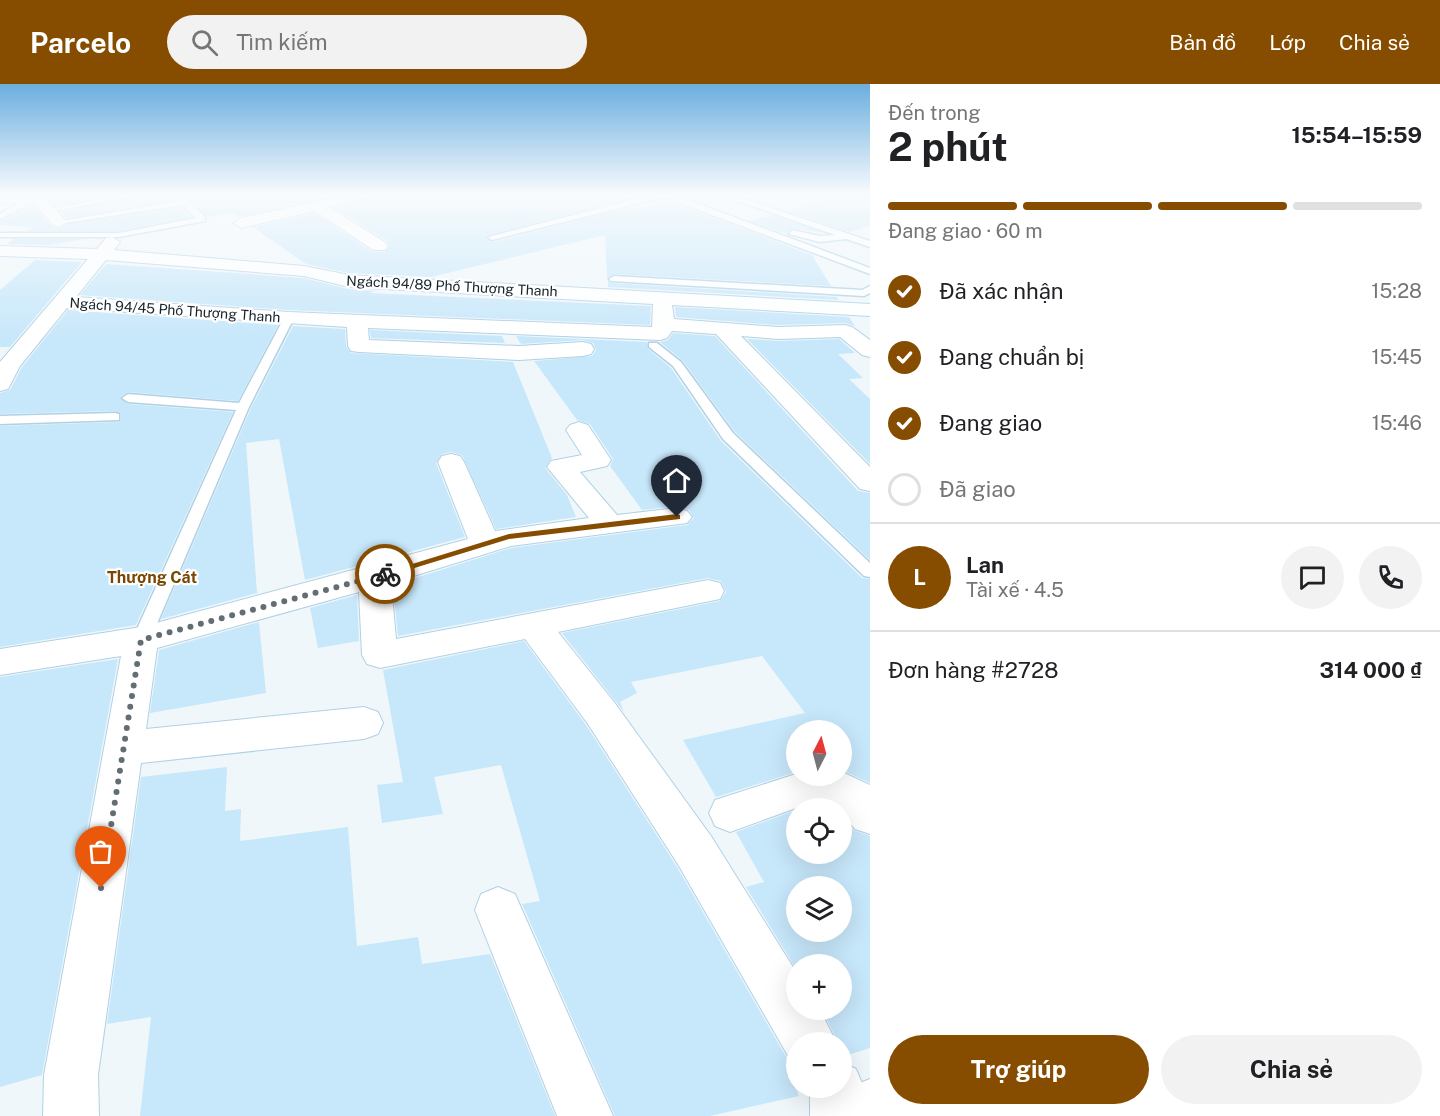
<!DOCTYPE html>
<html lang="vi">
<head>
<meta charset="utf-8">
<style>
  body { margin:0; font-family:"Public Sans",sans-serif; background:#f2f2f2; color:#202124; height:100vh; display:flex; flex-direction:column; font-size:22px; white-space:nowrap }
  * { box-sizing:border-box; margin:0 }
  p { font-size:20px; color:#757577 }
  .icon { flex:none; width:33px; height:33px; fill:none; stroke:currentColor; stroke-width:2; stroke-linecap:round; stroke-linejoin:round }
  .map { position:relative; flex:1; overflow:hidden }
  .details { display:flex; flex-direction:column; background:#fff; width:570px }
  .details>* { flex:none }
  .needle { width:39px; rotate:6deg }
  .controls { position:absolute; left:786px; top:636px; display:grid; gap:12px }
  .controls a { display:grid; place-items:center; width:66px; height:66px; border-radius:50%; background:#fff; box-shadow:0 6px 24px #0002; font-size:30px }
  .pin { position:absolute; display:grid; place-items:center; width:51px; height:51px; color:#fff; margin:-62px -26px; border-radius:50% 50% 50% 0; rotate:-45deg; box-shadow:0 0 6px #0007 }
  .pin .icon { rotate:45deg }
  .courier { position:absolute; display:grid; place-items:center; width:60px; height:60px; margin:-30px; border:4px solid #864d00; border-radius:50%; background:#fff; color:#222; box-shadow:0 2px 8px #0007 }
  .summary em { font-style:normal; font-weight:700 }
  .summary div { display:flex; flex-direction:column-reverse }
  .summary { display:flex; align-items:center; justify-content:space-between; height:102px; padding:0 18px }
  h1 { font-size:39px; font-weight:700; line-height:45px }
  .bar { display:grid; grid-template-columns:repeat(4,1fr); gap:9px 6px; align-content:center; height:72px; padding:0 18px }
  .bar i { height:8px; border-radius:4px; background:#e0e0e0 }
  .bar .selected { background:#864d00 }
  .bar p { grid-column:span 4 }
  .line { display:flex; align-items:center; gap:15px; padding:0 18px; border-top:2px solid #e0e0e0 }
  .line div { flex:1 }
  .round { display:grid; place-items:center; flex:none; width:63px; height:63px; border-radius:32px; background:#f2f2f2 }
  ol { padding:0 18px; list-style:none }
  li { display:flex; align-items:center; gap:18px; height:66px }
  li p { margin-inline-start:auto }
  li .icon { padding:6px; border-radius:50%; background:#864d00; color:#fff; stroke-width:4 }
  li:last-child { color:#757577 }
  li i { width:33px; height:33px; border:3px solid #e0e0e0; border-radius:50% }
  .button { display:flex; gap:12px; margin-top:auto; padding:12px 18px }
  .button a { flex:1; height:69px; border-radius:36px; background:#864d00; color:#fff; font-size:24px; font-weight:700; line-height:69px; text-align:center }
  .button a+a { background:#f2f2f2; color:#202124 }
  header { display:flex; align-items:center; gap:36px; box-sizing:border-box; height:84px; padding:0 30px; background:#864d00; color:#fff }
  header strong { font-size:28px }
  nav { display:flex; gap:33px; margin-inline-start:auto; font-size:21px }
  .search { width:420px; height:54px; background:#f2f2f2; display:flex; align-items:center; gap:15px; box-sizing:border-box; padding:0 21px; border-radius:33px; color:#757577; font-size:22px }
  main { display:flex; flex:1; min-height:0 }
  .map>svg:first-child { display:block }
  .building { fill:#c7e7fa; fill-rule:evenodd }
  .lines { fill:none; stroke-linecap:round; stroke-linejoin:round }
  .service-casing { stroke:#afd1e5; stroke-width:3 }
  .minor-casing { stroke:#afd1e5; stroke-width:2 }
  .tertiary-casing { stroke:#afd1e5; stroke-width:2 }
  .service { fill:#fff; fill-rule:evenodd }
  .minor { fill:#fff; fill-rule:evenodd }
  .tertiary { fill:#fff; fill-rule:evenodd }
  .route { fill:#864d00 }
  .done { stroke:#636e74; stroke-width:6; stroke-dasharray:0 10.8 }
  .labels { text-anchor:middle; stroke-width:4.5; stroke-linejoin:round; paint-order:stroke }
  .far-street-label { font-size:14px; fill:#17242b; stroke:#fff }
  .neighbourhood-label { font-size:16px; font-weight:bold; fill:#7a4702; stroke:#fff }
</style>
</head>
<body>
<header>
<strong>Parcelo</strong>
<div class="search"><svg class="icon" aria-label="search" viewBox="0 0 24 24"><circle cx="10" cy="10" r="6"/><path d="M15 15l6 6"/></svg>Tìm kiếm</div>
<nav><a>Bản đồ</a><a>Lớp</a><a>Chia sẻ</a></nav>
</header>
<main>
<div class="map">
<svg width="870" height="1032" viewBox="0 0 870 1032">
  <rect width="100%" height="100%" fill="#f0f7fb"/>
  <!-- building -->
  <path class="building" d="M72 111H107L55 122 48 115Z
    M142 111H172L175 115 66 134 61 128Z
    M186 111H283L293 120 238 133 232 129 207 133Z
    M377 111H626L627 115 486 152 493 158 628 124V127L669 117 812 171 831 202 614 190 607 194 605 151 431 193 349 189 306 180 253 143 315 129 372 168H385L390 162 386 156 336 125Z
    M844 111H870V142L850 148 787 127Z
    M29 123H34L51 142 58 145 66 141 182 123 191 133 119 147H27L33 143 0 141V137Z
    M771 131 824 149 792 144 787 150 750 137Z
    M14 155H85L49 161 7 160Z
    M35 176 82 178 10 263H0V206Z
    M106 180 304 194 348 205 375 207 370 209 651 222 650 241 289 226 80 211Z
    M608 197 611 199 837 213 839 216 608 203Z
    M675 223 849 233 855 242 845 239 778 241 676 233Z
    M68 226 278 241 238 317 128 308 120 313 128 320 233 328 136 541 0 563V342L119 338 121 336V329L115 327 0 330V309L10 306 22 283Z
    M293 242 345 245 346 262 351 269 513 278 552 374 545 384 567 411 576 433 496 445 462 371 451 368 442 370 436 379 465 453 305 496 279 355 246 359 257 509 161 535 251 324Z
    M370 246 502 252 505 259 371 254Z
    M673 249 715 252 858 407 870 409V476L735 348 683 277 660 258 668 256Z
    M516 252 647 258 648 265 671 284 721 357 862 494 870 495V699L842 686V646H796V688L716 713 683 656 805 629 762 572 631 598 637 609 620 618 624 628 562 549 720 517 726 508 721 497 708 494 398 552 393 501 511 464 687 441 694 434 689 426 678 422 642 426 610 382 613 375 590 340 577 336 534 277 592 272 596 266 593 259 583 256 521 260Z
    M747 255 778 257 839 255 855 269 838 270 863 294 849 295 870 315V380Z
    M357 511 359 557 318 564 310 524Z
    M259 538 266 609 150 629 159 566Z
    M524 557 586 641 677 783 789 978 796 981V987L789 990 799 1012 710 1032H615L522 820 540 817 501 681 434 693 443 730 382 739 377 701 403 698 383 586Z
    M118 575 42 991 0 1003V593Z
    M227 683 225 727 241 725 240 757 348 743 357 862 418 853 422 880 490 870 555 1032H140L151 933 107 940 141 693Z
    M796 726V770H842V732L853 746 870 752V964L842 973V958H838L822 926H842V880H796V885L746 803 764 798 736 748ZM796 802H842V848H796Z"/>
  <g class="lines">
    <!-- service casing -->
    <g class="service-casing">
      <path id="service" d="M40 111H53L34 118 0 135V130L28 114Z
        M121 111H140L49 128 45 126Z
        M174 111H182L205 133V137L119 153H0V149H119L196 134 183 121 59 140 55 138 179 117Z
        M285 111H294L300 116 293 118Z
        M651 111H675L870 184V190L664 113 492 156 488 153Z
        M721 111H733L870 157V163L846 155 820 158 789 150 792 146 820 152 835 151Z
        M614 192 862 206 870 202V209L864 212 611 197 609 195Z
        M285 232 294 234 249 323 150 556 147 561H135L132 556 236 326 128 318 122 314 128 310 239 319Z
        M649 259H657L681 278 733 349 870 479V493L864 492 723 355 673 282 649 263Z
        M115 329 119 330V336L0 340V332Z"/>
    </g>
    <!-- minor casing -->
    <g class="minor-casing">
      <path id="minor" d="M0 111 44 114 67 138 59 143 53 141 35 121 0 118Z
        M345 111H375L330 124 385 158 388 162 385 166H373L315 127 241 144 233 139 241 134Z
        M112 153 120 158 114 166 304 182 349 191 870 220V232L672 221 674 235 778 243 845 241 852 243 870 256V273L862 271 840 253 778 255 741 252 870 383V407L860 405 716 250 672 247 667 254 660 256 368 244 369 256 519 262 583 258 591 260 594 265 591 270 583 272 519 276 359 268 351 267 348 262 347 243 67 224 20 282 8 305 0 307V278L88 175 0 172V162L97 165 106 154ZM106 176 304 192 349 203 653 220 652 243 289 228 76 213Z
        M579 338 588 341 611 376 607 382 580 388 617 431 677 424 687 427 692 433 687 439 511 462 391 499 396 555 708 496 720 499 724 507 720 515 558 548 614 618 711 752 796 888V926H820L836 958H796V979L791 977 679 782 588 640 525 555 380 584 367 580 362 571 359 508 157 564 146 645 364 623 378 628 383 639 378 650 364 655 141 679 98 991 99 1032H43L44 991 121 572 0 591V565L141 543 468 455 438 378 442 372 451 370 460 372 464 378 495 447 589 434 547 383 551 377 582 371 566 346 570 341Z
        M842 688 870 701V750L855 745 842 729V724L825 722 796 724 730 748 715 742 709 729 715 716 796 690 842 692Z
        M498 803 515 810 613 1032H557L475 826 481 810Z
        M842 978 856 985 864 1004 866 1032H810V1004H842Z"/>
    </g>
    <!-- tertiary casing -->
    <g class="tertiary-casing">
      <path id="tertiary" d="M870 995V1032H819L827 1012Z"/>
    </g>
    <!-- service -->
    <use href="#service" class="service"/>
    <!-- minor -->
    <use href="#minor" class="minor"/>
    <!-- tertiary -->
    <use href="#tertiary" class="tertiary"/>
  </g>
  <!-- sky -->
  <linearGradient id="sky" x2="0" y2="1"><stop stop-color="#6baedf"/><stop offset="0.43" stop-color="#f8fbfd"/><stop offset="1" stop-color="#f8fbfd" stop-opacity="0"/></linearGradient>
  <rect width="870" height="256" fill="url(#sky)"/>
  <!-- route -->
  <path class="route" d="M677 430 680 431V435L509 455 385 493 380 490 509 450Z"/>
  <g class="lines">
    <!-- done -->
    <path class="done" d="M101 804 141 556 385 490"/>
  </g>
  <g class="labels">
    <!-- far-street labels -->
    <g class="far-street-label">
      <text transform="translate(452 202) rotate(3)" y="5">Ngách 94/89 Phố Thượng Thanh</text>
      <text transform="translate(175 226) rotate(4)" y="5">Ngách 94/45 Phố Thượng Thanh</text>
    </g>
    <!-- neighbourhood labels -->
    <g class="neighbourhood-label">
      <text x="152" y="499">Thượng Cát</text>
    </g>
  </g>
</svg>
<div class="controls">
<a><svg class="needle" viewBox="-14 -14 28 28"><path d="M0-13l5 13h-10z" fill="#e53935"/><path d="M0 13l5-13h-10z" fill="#757577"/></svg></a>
<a><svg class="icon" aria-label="locate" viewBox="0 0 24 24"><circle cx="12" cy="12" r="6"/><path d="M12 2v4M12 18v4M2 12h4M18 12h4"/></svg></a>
<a><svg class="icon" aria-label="layers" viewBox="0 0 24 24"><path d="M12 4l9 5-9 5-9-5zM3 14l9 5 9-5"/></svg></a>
<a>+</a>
<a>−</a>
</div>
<div class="pin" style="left:101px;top:804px;background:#ea580c"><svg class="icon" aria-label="bag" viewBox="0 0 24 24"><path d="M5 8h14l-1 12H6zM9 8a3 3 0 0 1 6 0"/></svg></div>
<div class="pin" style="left:677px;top:433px;background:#1f2937"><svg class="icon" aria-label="home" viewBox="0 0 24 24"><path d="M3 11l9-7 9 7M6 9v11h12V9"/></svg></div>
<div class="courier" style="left:385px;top:490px"><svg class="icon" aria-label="bike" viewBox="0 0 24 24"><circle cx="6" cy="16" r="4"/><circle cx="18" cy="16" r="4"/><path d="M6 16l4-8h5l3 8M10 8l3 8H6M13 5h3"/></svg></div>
</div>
<section class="details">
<div class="summary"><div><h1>2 phút</h1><p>Đến trong</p></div><em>15:54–15:59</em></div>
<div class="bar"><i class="selected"></i><i class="selected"></i><i class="selected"></i><i></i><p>Đang giao · 60 m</p></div>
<ol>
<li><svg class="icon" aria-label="check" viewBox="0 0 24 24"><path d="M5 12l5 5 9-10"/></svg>Đã xác nhận<p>15:28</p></li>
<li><svg class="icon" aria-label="check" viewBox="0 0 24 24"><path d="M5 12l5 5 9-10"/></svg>Đang chuẩn bị<p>15:45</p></li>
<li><svg class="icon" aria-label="check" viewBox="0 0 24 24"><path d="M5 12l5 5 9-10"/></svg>Đang giao<p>15:46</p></li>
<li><i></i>Đã giao</li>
</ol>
<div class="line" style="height:108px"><b class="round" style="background:#864d00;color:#fff">L</b><div><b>Lan</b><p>Tài xế · 4.5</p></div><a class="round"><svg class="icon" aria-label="chat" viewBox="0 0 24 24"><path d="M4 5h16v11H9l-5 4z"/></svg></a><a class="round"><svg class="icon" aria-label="phone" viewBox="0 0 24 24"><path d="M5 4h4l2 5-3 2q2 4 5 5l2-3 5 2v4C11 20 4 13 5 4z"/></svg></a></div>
<div class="line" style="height:78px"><div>Đơn hàng #2728</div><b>314 000 ₫</b></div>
<div class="button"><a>Trợ giúp</a><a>Chia sẻ</a></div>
</section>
</main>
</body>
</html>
